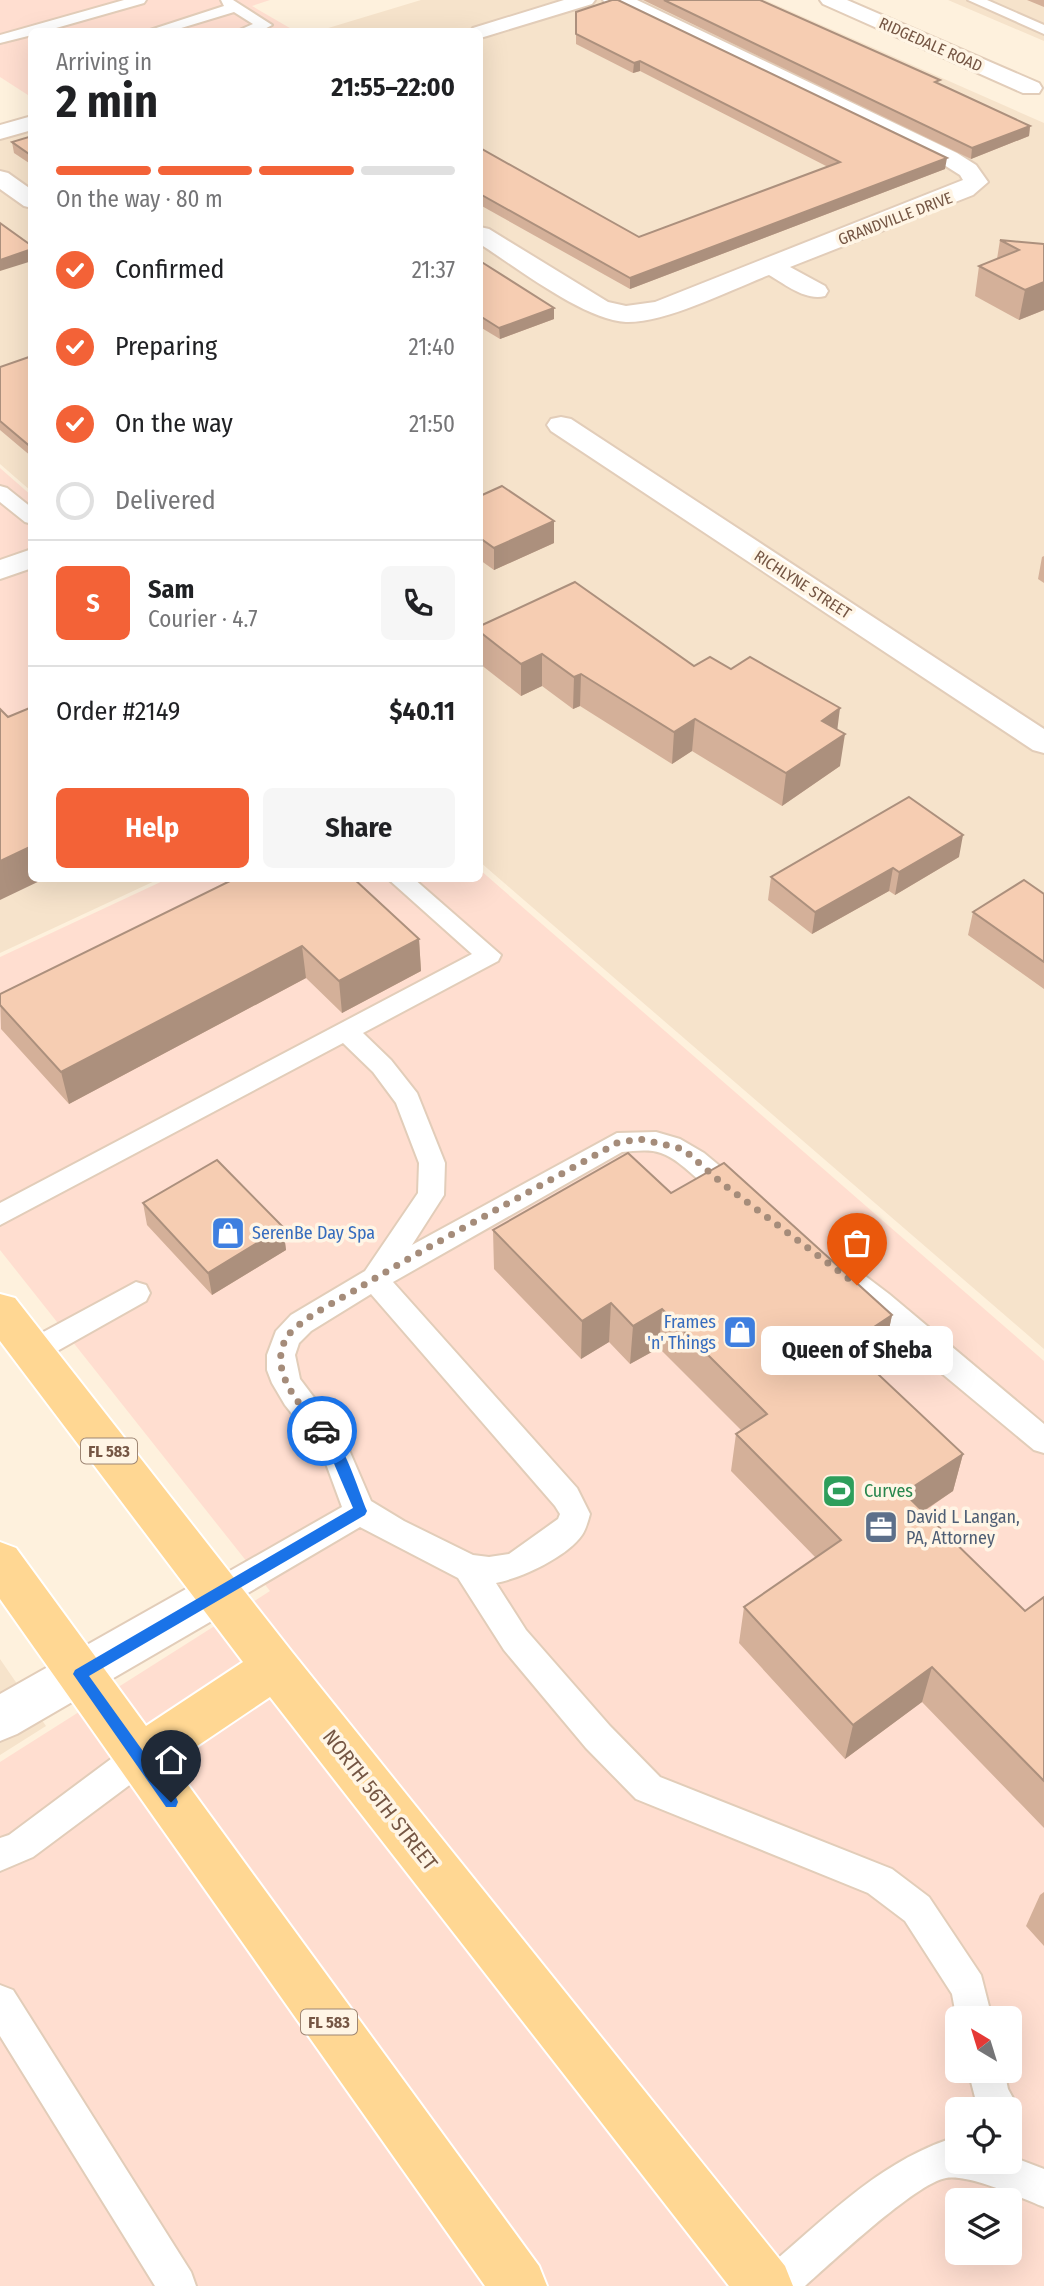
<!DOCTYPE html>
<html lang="en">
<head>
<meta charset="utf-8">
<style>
  body { margin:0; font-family:"Fira Sans Condensed",sans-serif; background:#f6f6f6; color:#202124; height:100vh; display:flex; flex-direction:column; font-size:26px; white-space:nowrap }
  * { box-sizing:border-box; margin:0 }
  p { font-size:23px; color:#757577 }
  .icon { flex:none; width:38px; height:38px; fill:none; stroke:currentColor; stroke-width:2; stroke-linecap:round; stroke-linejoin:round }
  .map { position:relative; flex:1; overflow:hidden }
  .side { position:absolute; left:28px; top:28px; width:455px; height:854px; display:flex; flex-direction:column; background:#fff; border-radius:10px; box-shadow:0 7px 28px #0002 }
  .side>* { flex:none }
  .needle { width:46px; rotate:322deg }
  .buttons { position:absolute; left:945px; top:2006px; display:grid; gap:14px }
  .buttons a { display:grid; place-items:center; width:77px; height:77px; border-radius:10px; background:#fff; box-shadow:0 7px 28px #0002; font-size:35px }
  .pin { position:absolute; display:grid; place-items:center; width:60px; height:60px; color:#fff; margin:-72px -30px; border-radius:50% 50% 50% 0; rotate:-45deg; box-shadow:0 0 7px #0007 }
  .pin .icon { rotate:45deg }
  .courier { position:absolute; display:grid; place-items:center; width:70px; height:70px; margin:-35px; border:5px solid #1a73e8; border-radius:50%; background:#fff; color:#222; box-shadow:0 2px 9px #0007 }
  .bubble { position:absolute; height:49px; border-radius:10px; background:#fff; box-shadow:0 7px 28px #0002; font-size:23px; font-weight:700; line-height:49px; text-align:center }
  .summary em { font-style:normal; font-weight:700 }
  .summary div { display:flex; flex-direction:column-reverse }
  .summary { display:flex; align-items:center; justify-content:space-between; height:119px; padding:0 28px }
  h1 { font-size:46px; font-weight:700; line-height:52px }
  .bar { display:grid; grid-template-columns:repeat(4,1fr); gap:10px 7px; align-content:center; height:84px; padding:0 28px }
  .bar i { height:9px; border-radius:5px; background:#e0e0e0 }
  .bar .selected { background:#f36237 }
  .bar p { grid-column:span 4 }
  .line { display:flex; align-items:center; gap:18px; padding:0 28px; border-top:2px solid #e0e0e0 }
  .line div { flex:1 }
  .round { display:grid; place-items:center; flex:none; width:74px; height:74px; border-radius:10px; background:#f6f6f6 }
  ol { padding:0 28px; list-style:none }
  li { display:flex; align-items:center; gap:21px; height:77px }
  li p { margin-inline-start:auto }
  li .icon { padding:7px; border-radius:50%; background:#f36237; color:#fff; stroke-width:4 }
  li:last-child { color:#757577 }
  li i { width:38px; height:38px; border:4px solid #e0e0e0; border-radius:50% }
  .action { display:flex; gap:14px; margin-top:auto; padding:14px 28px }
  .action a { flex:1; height:80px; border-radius:10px; background:#f36237; color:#fff; font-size:28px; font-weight:700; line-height:80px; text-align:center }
  .action a+a { background:#f6f6f6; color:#202124 }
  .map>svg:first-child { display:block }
  .residential { fill:#f6e3cb }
  .commercial { fill:#ffded0; fill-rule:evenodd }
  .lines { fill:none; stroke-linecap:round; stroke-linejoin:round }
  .lane-casing { stroke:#e2cdb9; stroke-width:4 }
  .street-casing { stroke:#e2cdb9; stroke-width:4 }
  .primary-casing { stroke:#fff; stroke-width:4 }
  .lane { fill:#fff; fill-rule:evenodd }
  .street { fill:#fff; fill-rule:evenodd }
  .primary { fill:#ffd793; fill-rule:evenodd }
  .wall { fill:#d4b099 }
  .shaded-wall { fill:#ac907d }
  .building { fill:#f6cdb2; stroke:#ac907d; stroke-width:2 }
  .route { fill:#1a73e8 }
  .done { stroke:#a58c7a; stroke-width:7; stroke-dasharray:0 12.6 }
  .labels { text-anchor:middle; stroke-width:7; stroke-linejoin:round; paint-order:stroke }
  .far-street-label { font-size:16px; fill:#755644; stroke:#fff5e5 }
  .shield { fill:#fff5e5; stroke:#9e8674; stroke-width:2 }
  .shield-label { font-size:16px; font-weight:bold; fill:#755644 }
  .shop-label { font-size:18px; fill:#366cbe; stroke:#fff5e5; text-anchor:start }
  .leisure-label { font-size:18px; fill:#27864d; stroke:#fff5e5; text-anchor:start }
  .service-label { font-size:18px; fill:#4e5e75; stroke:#fff5e5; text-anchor:start }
  .near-street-label { font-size:21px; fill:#755644; stroke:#fff5e5 }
</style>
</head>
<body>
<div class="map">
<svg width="1044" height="2286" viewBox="0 0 1044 2286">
  <rect width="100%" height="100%" fill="#fef1dd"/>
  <!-- residential -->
  <path class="residential" d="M421 0H765L1044 123V1349L480 862V32H315Z
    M948 0H1044V41Z
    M31 116V491L0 464V125Z
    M0 849 32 878 159 879 0 953Z
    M0 1659 46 1726 0 1755Z"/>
  <!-- commercial -->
  <path class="commercial" d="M0 0H270L252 6 295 31 32 32 31 97 0 77Z
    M0 468 32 496 31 832 0 846Z
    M480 870 1044 1361V2286H0V1762L270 1591 0 1250V957L167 879 480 878ZM957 2018H1010V2070H957ZM957 2109H1010V2161H957ZM957 2200H1010V2252H957Z"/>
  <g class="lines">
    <!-- lane casing -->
    <g class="lane-casing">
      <path id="lane" d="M124 0H146L144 3 42 32H32V35L0 43V35Z
        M221 0H233L272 25 259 32H235L253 24 234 12 168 32H144L224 6Z
        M968 0H987L1044 25V34Z
        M0 486 7 488 32 508V524L25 522 0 502Z
        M387 878H413L501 955 498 961 363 1033 391 1060 417 1093 445 1163 444 1195 412 1245 617 1133 656 1132 680 1139 704 1153 745 1187 749 1194 745 1201C718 1210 689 1162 661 1153 649 1149 635 1151 622 1152L393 1282 577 1488 590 1514C588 1521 586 1529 582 1535 567 1557 521 1578 496 1583L526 1630 610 1726 660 1777 892 1869 929 1897 981 1975 992 2018H957V2021L952 1994 905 1921 868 1893 636 1799 586 1748 504 1650 458 1578 360 1527 229 1604 218 1608 207 1604 202 1594 207 1584 342 1507 321 1450 285 1405 272 1383 267 1370V1355L276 1331 291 1315 365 1271 418 1193 419 1163 396 1103 373 1072 343 1043 0 1225V1203L472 954ZM371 1294 555 1506 560 1514 558 1519 509 1554 489 1557 473 1555 404 1521 371 1501 343 1436 300 1379 295 1355 299 1343 311 1331Z
        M842 1263 852 1266 889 1294 1044 1424V1453L1034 1450 832 1282 828 1274 832 1266Z
        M136 1282 146 1285 150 1293 146 1301 43 1359 33 1363 23 1359 19 1351 23 1343Z
        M139 1743 151 1747 155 1758 151 1769 33 1857 0 1871V1838L9 1835 127 1747Z
        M0 1985 13 1990 191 2272 196 2286H155L0 2036Z
        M968 2070H1004L1008 2089 1019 2109 1014 2122 1010 2124V2109H978Z
        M947 2140 957 2141V2161H1010V2156L1044 2169V2207C1021 2198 970 2174 946 2178 916 2183 831 2263 805 2286H757L762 2272C819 2224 875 2165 947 2140Z"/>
    </g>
    <!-- street casing -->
    <g class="street-casing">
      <path id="street" d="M564 0H595L592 4 487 36 480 38V32H470L473 28Z
        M603 0H637L957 153 976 165 988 182 973 195 790 267 825 286 828 291 825 296C805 301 785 284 769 275 730 290 666 323 626 322 584 320 516 267 480 244V227L489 229 608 302 626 306 655 302 963 180 960 175 941 163 620 7 606 4Z
        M820 0H847L1039 83 1042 88 1039 93H1023L823 4Z
        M32 116V130L0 139V125Z
        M0 171 8 173 32 190V208L24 206 0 189Z
        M561 417 571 419 1044 729V753L1033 750 551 431 547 425 551 419Z
        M32 549V568L0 579V560Z
        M218 1574 234 1580 241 1594 234 1608 17 1734 0 1741V1694L202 1580Z"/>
    </g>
    <!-- primary casing -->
    <g class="primary-casing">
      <path id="primary" d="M0 1294 15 1298 292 1652 785 2266 793 2286H729L270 1697 172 1763 539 2266 547 2286H485L0 1599V1542L16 1548 146 1726 243 1662 0 1341Z"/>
    </g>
    <!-- lane -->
    <use href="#lane" class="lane"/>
    <!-- street -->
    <use href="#street" class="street"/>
    <!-- primary -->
    <use href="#primary" class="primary"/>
  </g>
  <!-- wall -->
  <path class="wall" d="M643 0H760L1030 126 1029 136 971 159Z
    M1027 0H1044V7Z
    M576 12 945 169 630 289 480 205V148L639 237 828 167 640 71 633 73 576 44Z
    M32 136V165L14 153 12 142Z
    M1000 240 1044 244V310L1019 320 975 296 979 266 997 259Z
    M480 261 554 308V319L500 339 480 327Z
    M32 356V457L0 430V367Z
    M480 496 554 543 494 570 480 560Z
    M1044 556V583L1038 579 1042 557Z
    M480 626 694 666 837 730 840 766 782 806 692 751 672 764 580 706 573 709 542 686 521 696 480 664Z
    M959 857 895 895 889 891 812 934 768 900 771 877Z
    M236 878 419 939 421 971 342 1013 306 978 69 1104 1 1029 0 994Z
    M1044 894V989L968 935 973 912Z
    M671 1193 892 1315 884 1353 868 1364 963 1454 953 1491 923 1512 1025 1611 1044 1597V1828L922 1702 845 1759 739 1643 744 1607 816 1558 731 1471 736 1434 741 1430 659 1348 630 1364 609 1342 581 1359 494 1269 493 1230Z
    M143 1203 283 1227 286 1250 212 1295 147 1225Z
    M1044 1892V1946L1026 1926 1040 1895Z"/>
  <!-- shaded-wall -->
  <path class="shaded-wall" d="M640 61V71L633 73 634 63Z
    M1030 126 1029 136 971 159 972 148Z
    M947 158 945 169 630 289V278Z
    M32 249V261L0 271V260Z
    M1044 282V310L1019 320 1025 290Z
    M554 308V319L500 339 499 328Z
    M554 521V543L494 570V548Z
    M542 654V686L521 696V664Z
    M581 674 580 706 573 709 574 677Z
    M840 708 836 740 845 734 840 766 782 806 786 773 822 721Z
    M695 719 692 751 672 764 674 732Z
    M963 835 959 857 895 895 899 872Z
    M32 846V878H46L0 900V861Z
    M893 868 889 891 812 934 815 912Z
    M419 939 421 971 342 1013 339 981Z
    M302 946 306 978 69 1104 61 1072Z
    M283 1227 286 1250 212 1295 208 1273Z
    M611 1303 609 1342 581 1359 582 1321Z
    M662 1309 659 1348 630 1364 633 1326Z
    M892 1315 884 1353 840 1383 847 1345Z
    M963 1454 953 1491 895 1530 904 1493Z
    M932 1667 922 1702 845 1759 853 1725Z"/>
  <!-- building -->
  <path class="building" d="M612 0H618L947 158 630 278 480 194V148L639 237 840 162 640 61 634 63 576 34V12Z
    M664 0H760L940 80 935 82 1030 126 972 148Z
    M32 136V156L12 142Z
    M0 223 32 246V249L0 260Z
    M1000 240 1044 244V282L1025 290 979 266 1019 250Z
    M480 261 554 308 499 328 480 316Z
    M32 356V448L0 421V367Z
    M502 486 554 521 494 548 480 538V496Z
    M575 582 694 666 710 657 731 669 750 657 840 708 822 721 845 734 786 773 695 719 674 732 581 674 574 677 542 654 521 664 480 632V626Z
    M32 707V846L0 861V709L8 717Z
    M909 797 963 835 899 872 893 868 815 912 771 877Z
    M236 878H353L419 939 339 981 302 946 61 1072 0 1005V994Z
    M1024 880 1044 894V962L973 912Z
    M628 1153 671 1193 724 1163 892 1315 847 1345 963 1454 904 1493 1025 1611 1044 1597V1781L932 1667 853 1725 744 1607 841 1540 736 1434 767 1414 662 1309 633 1326 611 1303 582 1321 493 1230Z
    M217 1160 283 1227 208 1273 143 1203Z"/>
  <!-- route -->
  <path class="route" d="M322 1425C342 1434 358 1490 367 1511L365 1515 89 1676 176 1797 178 1802 176 1807H166L73 1674 75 1670 353 1508 326 1445 315 1431Z"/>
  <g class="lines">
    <!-- done -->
    <path class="done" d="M322 1431C302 1407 266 1371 287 1337 297 1321 340 1299 357 1289 442 1238 530 1192 617 1143L640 1139 683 1149 723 1184 857 1285"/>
  </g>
  <!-- icons -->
  <defs>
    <g id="shop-square" transform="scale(1.75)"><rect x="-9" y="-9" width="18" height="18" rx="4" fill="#3f7fe0" stroke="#fff5e5"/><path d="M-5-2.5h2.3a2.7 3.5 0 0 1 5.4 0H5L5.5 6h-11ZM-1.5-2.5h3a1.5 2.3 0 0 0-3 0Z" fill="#fff"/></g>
    <g id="stadium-square" transform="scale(1.75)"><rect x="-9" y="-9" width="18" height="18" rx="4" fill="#2e9e5b" stroke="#fff5e5"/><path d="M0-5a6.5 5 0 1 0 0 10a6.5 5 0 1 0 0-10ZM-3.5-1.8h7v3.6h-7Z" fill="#fff"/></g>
    <g id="office-square" transform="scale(1.75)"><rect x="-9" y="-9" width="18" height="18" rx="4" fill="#5c6f8a" stroke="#fff5e5"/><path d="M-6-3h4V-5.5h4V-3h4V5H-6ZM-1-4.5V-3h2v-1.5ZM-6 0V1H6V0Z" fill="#fff"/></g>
  </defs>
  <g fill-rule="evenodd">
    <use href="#shop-square" x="228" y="1233"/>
    <use href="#shop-square" x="740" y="1332"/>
    <use href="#stadium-square" x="839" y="1491"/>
    <use href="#office-square" x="881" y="1527"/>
  </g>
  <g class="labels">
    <!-- far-street labels -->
    <g class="far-street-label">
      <text transform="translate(931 44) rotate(24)" y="6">RIDGEDALE ROAD</text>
      <text transform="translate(895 218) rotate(-21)" y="6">GRANDVILLE DRIVE</text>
      <text transform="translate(803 584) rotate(33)" y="6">RICHLYNE STREET</text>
    </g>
    <!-- shield labels -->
    <g class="shield">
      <rect x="81" y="1438.5" width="56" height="25" rx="5"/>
      <rect x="301" y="2009.5" width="56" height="25" rx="5"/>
    </g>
    <g class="shield-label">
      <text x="109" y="1457">FL 583</text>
      <text x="329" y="2028">FL 583</text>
    </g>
    <!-- shop labels -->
    <g class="shop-label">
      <text x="252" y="1239">SerenBe Day Spa</text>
      <text x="716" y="1328" text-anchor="end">Frames<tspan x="716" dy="21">'n' Things</tspan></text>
    </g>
    <!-- leisure labels -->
    <g class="leisure-label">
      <text x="864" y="1497">Curves</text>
    </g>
    <!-- service labels -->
    <g class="service-label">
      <text x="906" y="1523">David L Langan,<tspan x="906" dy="21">PA, Attorney</tspan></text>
    </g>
    <!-- near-street labels -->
    <g class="near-street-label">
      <text transform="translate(380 1800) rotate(52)" y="7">NORTH 56TH STREET</text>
    </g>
  </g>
</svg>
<div class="buttons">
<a><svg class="needle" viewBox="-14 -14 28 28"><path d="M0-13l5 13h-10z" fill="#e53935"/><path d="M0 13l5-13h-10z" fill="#757577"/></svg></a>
<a><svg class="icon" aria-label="locate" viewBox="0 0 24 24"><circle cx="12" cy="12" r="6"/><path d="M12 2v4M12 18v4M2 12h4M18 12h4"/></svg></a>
<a><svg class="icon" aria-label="layers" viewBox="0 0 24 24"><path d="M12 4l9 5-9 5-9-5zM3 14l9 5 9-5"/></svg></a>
</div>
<div class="pin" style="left:857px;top:1285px;background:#ea580c"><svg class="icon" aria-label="bag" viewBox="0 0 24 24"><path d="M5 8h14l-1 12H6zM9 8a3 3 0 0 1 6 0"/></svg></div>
<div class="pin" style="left:171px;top:1802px;background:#1f2937"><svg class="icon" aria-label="home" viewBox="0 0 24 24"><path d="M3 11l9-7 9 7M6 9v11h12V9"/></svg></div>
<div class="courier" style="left:322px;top:1431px"><svg class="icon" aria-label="car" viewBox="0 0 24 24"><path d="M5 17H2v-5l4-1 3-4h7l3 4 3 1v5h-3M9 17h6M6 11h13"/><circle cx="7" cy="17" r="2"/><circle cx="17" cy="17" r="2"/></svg></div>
<div class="bubble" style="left:761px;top:1326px;width:192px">Queen of Sheba</div>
<section class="side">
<div class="summary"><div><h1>2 min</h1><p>Arriving in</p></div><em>21:55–22:00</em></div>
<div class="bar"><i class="selected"></i><i class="selected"></i><i class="selected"></i><i></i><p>On the way · 80 m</p></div>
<ol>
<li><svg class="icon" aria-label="check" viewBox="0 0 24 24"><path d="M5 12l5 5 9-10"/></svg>Confirmed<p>21:37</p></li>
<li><svg class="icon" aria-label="check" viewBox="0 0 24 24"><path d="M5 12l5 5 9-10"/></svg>Preparing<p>21:40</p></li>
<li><svg class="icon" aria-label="check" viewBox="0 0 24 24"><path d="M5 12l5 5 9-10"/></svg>On the way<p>21:50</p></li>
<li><i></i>Delivered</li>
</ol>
<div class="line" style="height:126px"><b class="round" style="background:#f36237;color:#fff">S</b><div><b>Sam</b><p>Courier · 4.7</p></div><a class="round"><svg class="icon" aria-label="phone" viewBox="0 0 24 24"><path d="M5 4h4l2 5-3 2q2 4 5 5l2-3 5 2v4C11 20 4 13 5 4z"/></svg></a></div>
<div class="line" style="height:91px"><div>Order #2149</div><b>$40.11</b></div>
<div class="action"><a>Help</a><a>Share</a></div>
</section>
</div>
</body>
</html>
